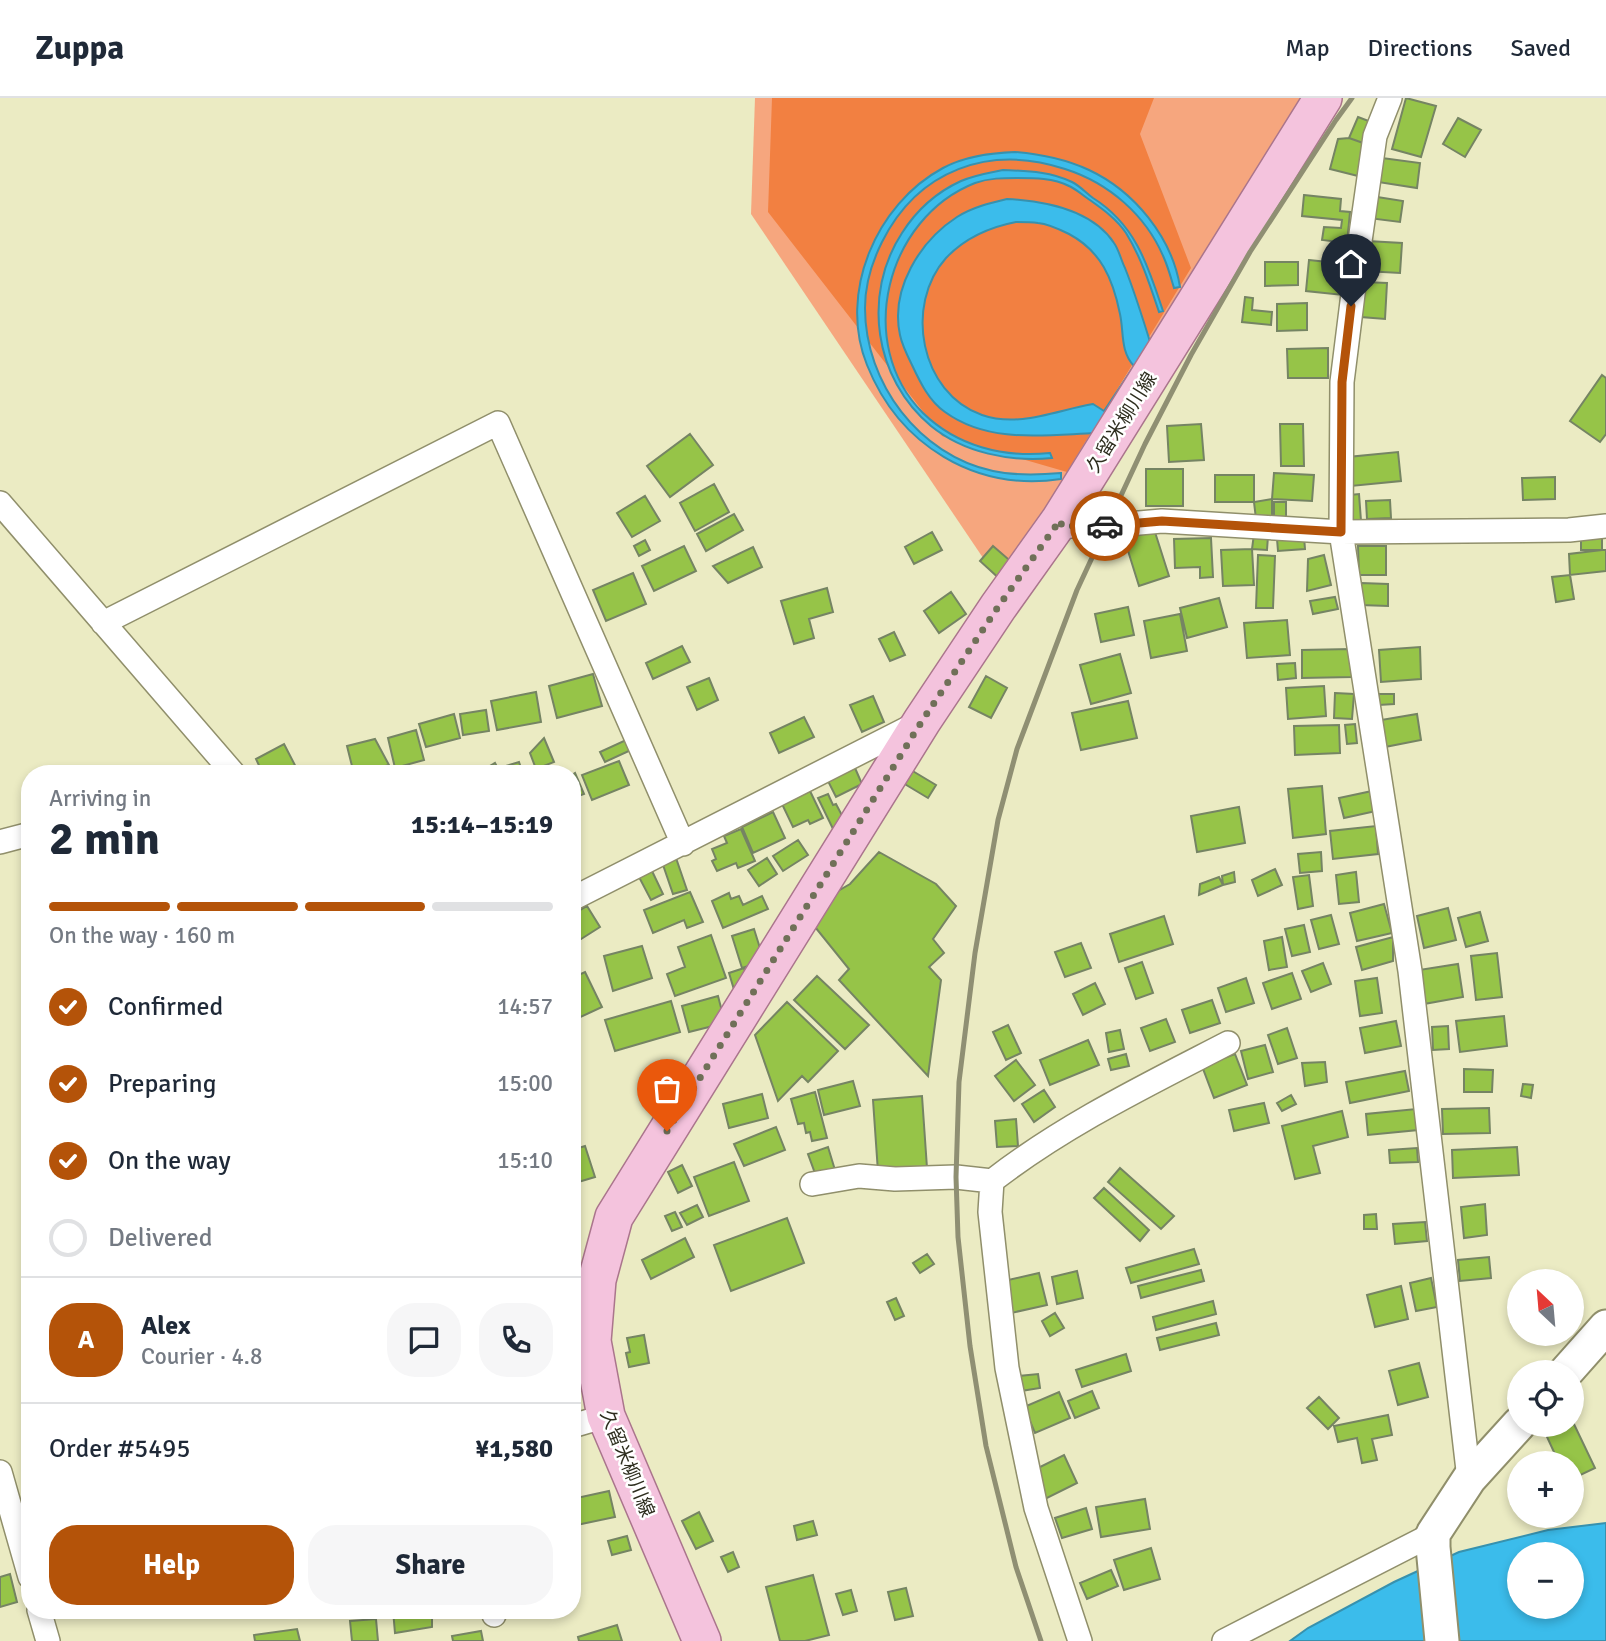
<!DOCTYPE html>
<html lang="en">
<head>
<meta charset="utf-8">
<style>
  body { margin:0; font-family:Signika,"Noto Sans JP",sans-serif; background:#f6f6f7; color:#1f2937; height:100vh; display:flex; flex-direction:column; font-size:26px; white-space:nowrap }
  * { box-sizing:border-box; margin:0 }
  p { font-size:23px; color:#747a83 }
  .icon { flex:none; width:38px; height:38px; fill:none; stroke:currentColor; stroke-width:2; stroke-linecap:round; stroke-linejoin:round }
  .map { position:relative; flex:1; overflow:hidden }
  .sheet { position:absolute; left:21px; top:667px; width:560px; height:854px; display:flex; flex-direction:column; background:#fff; border-radius:28px; box-shadow:0 4px 10px #0003 }
  .sheet>* { flex:none }
  .needle { width:46px; rotate:334deg }
  .buttons { position:absolute; left:1507px; top:1171px; display:grid; gap:14px }
  .buttons a { display:grid; place-items:center; width:77px; height:77px; border-radius:50%; background:#fff; box-shadow:0 4px 10px #0003; font-size:35px }
  .pin { position:absolute; display:grid; place-items:center; width:60px; height:60px; color:#fff; margin:-72px -30px; border-radius:50% 50% 50% 0; rotate:-45deg; box-shadow:0 0 7px #0007 }
  .pin .icon { rotate:45deg }
  .courier { position:absolute; display:grid; place-items:center; width:70px; height:70px; margin:-35px; border:5px solid #b45309; border-radius:50%; background:#fff; color:#222; box-shadow:0 2px 9px #0007 }
  .head em { font-style:normal; font-weight:800 }
  .head div { display:flex; flex-direction:column-reverse }
  .head { display:flex; align-items:center; justify-content:space-between; height:119px; padding:0 28px }
  h1 { font-size:46px; font-weight:800; line-height:52px }
  .bar { display:grid; grid-template-columns:repeat(4,1fr); gap:10px 7px; align-content:center; height:84px; padding:0 28px }
  .bar i { height:9px; border-radius:5px; background:#e0e1e3 }
  .bar .on { background:#b45309 }
  .bar p { grid-column:span 4 }
  .line { display:flex; align-items:center; gap:18px; padding:0 28px; border-top:2px solid #e0e1e3 }
  .line div { flex:1 }
  .round { display:grid; place-items:center; flex:none; width:74px; height:74px; border-radius:28px; background:#f6f6f7 }
  ol { padding:0 28px; list-style:none }
  li { display:flex; align-items:center; gap:21px; height:77px }
  li p { margin-inline-start:auto }
  li .icon { padding:7px; border-radius:50%; background:#b45309; color:#fff; stroke-width:4 }
  li:last-child { color:#747a83 }
  li i { width:38px; height:38px; border:4px solid #e0e1e3; border-radius:50% }
  .action { display:flex; gap:14px; margin-top:auto; padding:14px 28px }
  .action a { flex:1; height:80px; border-radius:28px; background:#b45309; color:#fff; font-size:28px; font-weight:800; line-height:80px; text-align:center }
  .action a+a { background:#f6f6f7; color:#1f2937 }
  header { display:flex; align-items:center; gap:42px; box-sizing:border-box; height:98px; padding:0 35px; background:#fff; border-bottom:2px solid #e0e1e3 }
  header strong { font-size:33px }
  nav { display:flex; gap:38px; margin-inline-start:auto; font-size:24px }
  .map>svg:first-child { display:block }
  .green { fill:#f6a67e }
  .forest { fill:#f28041 }
  .water { fill:#3bbceb; stroke:#3791ae; stroke-width:2; fill-rule:evenodd }
  .building { fill:#96c448; stroke:#758463; stroke-width:2 }
  .lines { fill:none; stroke-linecap:round; stroke-linejoin:round }
  .street-casing { stroke:#908f6b; stroke-width:26 }
  .secondary-casing { stroke:#908f6b; stroke-width:37 }
  .primary-casing { stroke:#aa758c; stroke-width:40 }
  .street { stroke:#fff; stroke-width:23 }
  .secondary { stroke:#fff; stroke-width:33 }
  .primary { stroke:#f4c3dd; stroke-width:37 }
  .rail { stroke:#8f8f73; stroke-width:5 }
  .done { stroke:#707058; stroke-width:7; stroke-dasharray:0 12.6 }
  .route { stroke:#b45309; stroke-width:9 }
  .labels { text-anchor:middle; stroke-width:5; stroke-linejoin:round; paint-order:stroke }
  .street-label { font-size:19px; fill:#2e2e1f; stroke:#fff }
</style>
</head>
<body>
<header>
<strong>Zuppa</strong>
<nav><a>Map</a><a>Directions</a><a>Saved</a></nav>
</header>
<div class="map">
<svg width="1606" height="1543" viewBox="0 0 1606 1543">
  <rect width="100%" height="100%" fill="#ebebc3"/>
  <!-- green -->
  <path class="green" d="M755 0H1310L1004 491 751 116Z"/>
  <!-- forest -->
  <path class="forest" d="M772 0H1154L1140 36 1191 170 1067 374 942 338 768 114Z"/>
  <!-- water -->
  <path class="water" d="M1015 54C1040 56 1065 61 1089 72 1134 93 1172 139 1180 189L1174 190C1171 180 1168 169 1164 160 1146 117 1109 85 1065 71 989 46 918 72 882 144 872 164 865 188 865 210 865 285 919 357 993 373 1016 378 1038 377 1061 375V381C975 394 899 347 867 267 838 195 876 106 943 70 965 58 990 55 1015 54Z
    M1003 72C1026 73 1050 73 1072 84 1080 88 1086 95 1093 100 1136 127 1148 168 1163 213L1159 214C1150 187 1141 159 1126 135 1116 120 1101 110 1087 100 1081 96 1076 91 1069 88 1053 80 1035 80 1017 80 1003 80 989 80 975 85 886 120 854 246 923 315 957 348 1003 360 1050 355L1052 360C1010 364 964 355 931 328 874 281 862 196 902 135 916 113 937 94 961 83 975 77 988 75 1003 72Z
    M1007 101C1044 103 1092 112 1114 145 1119 152 1121 162 1125 170 1135 195 1143 221 1151 247L1095 335C1045 337 989 346 945 314 929 303 920 284 912 267 907 257 902 247 900 237 890 191 920 143 957 119 973 109 990 105 1007 101ZM1016 124C1023 124 1031 124 1038 125 1049 126 1059 131 1069 136 1101 153 1113 181 1120 216 1124 234 1120 253 1134 268L1104 313 1093 306C1057 312 1019 330 982 317 920 295 904 207 946 160 965 140 990 129 1016 124Z
    M1606 1425V1543H1290L1308 1530 1394 1484 1459 1454 1548 1432ZM1519 1456H1572V1508H1519Z"/>
  <!-- building -->
  <path class="building" d="M1406 0 1436 8 1421 59 1392 51Z
    M1358 19 1374 25 1366 46 1349 40Z
    M1458 20 1481 32 1465 59 1443 46Z
    M1349 40 1366 46 1358 78 1330 71 1338 41Z
    M1382 60 1420 65 1417 90 1378 84Z
    M1304 97 1341 101 1340 113 1350 114 1347 145 1322 142 1324 129 1341 130 1342 122 1302 118Z
    M1371 98 1403 103 1400 124 1368 120Z
    M1367 143 1402 145 1400 175 1365 173Z
    M1309 162 1346 166 1343 197 1306 193Z
    M1265 164H1298V187L1265 188Z
    M1363 184 1387 185 1385 221 1361 219Z
    M1245 199 1253 200 1252 212 1272 214 1271 227 1242 224Z
    M1307 205V232L1277 233V206Z
    M1328 250V280H1288L1287 251Z
    M1602 277 1606 280V336L1600 344 1570 323Z
    M1201 326 1204 362 1169 364 1167 328Z
    M1280 326H1303L1304 368H1281Z
    M690 336 713 367 670 399 647 368Z
    M1398 354 1401 383 1351 388 1348 359Z
    M1146 371H1183V408H1146Z
    M1274 375 1314 377 1312 403 1272 401Z
    M1215 377H1254V404H1215Z
    M1555 379V401L1523 402 1522 380Z
    M714 386 729 414 695 433 680 405Z
    M1359 396 1361 423 1353 424 1350 397Z
    M645 398 660 423 632 439 617 415Z
    M1272 401V419L1256 421 1254 404Z
    M1390 402 1391 420 1367 421 1366 403Z
    M1274 404H1286V423H1274Z
    M734 416 743 432 706 453 697 436Z
    M1154 431 1169 478 1139 488 1124 440Z
    M932 434 942 452 914 466 905 449Z
    M1254 436 1268 438 1267 452 1252 451Z
    M1602 438V452H1581V439Z
    M1304 439 1305 451 1278 453 1277 441Z
    M1211 440 1213 479 1200 480V469L1175 470 1174 441Z
    M645 442 650 452 639 458 634 448Z
    M684 448 696 473 654 493 642 468Z
    M993 448 1015 467 1002 483 980 463Z
    M1358 448H1386V477H1359Z
    M753 449 762 469 728 485 713 468Z
    M1252 451 1254 487 1223 488 1221 452Z
    M1602 452H1606V473L1570 477 1569 456Z
    M1258 457 1275 458 1273 510H1256Z
    M1324 457 1331 487 1307 493 1308 461Z
    M633 475 646 506 606 523 593 492Z
    M1570 477 1574 501 1556 504 1552 479Z
    M1361 485 1388 486V508L1360 507Z
    M827 490 833 514 809 521 814 540 794 546 781 503Z
    M951 494 966 516 939 535 924 513Z
    M1335 499 1338 511 1313 516 1310 503Z
    M1219 500 1227 529 1187 540 1180 510Z
    M1128 509 1134 537 1101 544 1095 516Z
    M1180 516 1187 553 1151 560 1144 523Z
    M1287 522 1290 557 1247 560 1244 525Z
    M894 534 905 557 890 563 879 541Z
    M682 548 690 564 653 581 646 565Z
    M1420 549 1421 581 1381 584 1379 552Z
    M1351 551 1352 579 1302 580V552Z
    M1120 556 1131 595 1091 606 1080 567Z
    M1295 565 1296 580 1278 582 1277 566Z
    M593 576 602 608 557 620 549 588Z
    M986 578 1007 590 991 620 969 609Z
    M709 580 718 602 697 612 687 589Z
    M1324 588 1326 618 1288 621 1286 590Z
    M536 594 541 624 497 632 491 603Z
    M1335 595 1354 596 1352 621 1334 620Z
    M1379 596H1394V606L1379 607Z
    M873 598 884 624 862 634 850 607Z
    M1128 603 1137 640 1081 652 1072 615Z
    M486 612 489 633 463 637 460 616Z
    M454 616 460 640 426 649 419 626Z
    M1417 616 1421 642 1385 649 1381 622Z
    M804 619 814 639 779 655 770 635Z
    M1355 626 1357 645 1347 646 1345 627Z
    M1339 627 1340 655 1295 657 1294 628Z
    M416 632 424 662 395 670 388 640Z
    M544 640 554 664 536 671 530 655Z
    M375 641 389 667 354 676 347 648Z
    M626 642 631 652 605 664 600 654Z
    M284 646 299 675 263 676 256 661Z
    M619 663 629 687 592 702 582 677Z
    M519 664 523 676H509L506 668Z
    M495 665 501 676H476Z
    M855 670 862 686 836 699 828 683Z
    M911 672 936 687 928 700 903 685Z
    M575 675 584 696 576 699 572 690V677Z
    M1322 688 1326 736 1293 740 1288 691Z
    M810 693 823 720 810 726 808 722 793 729 782 706Z
    M1372 693 1376 713 1344 720 1339 700Z
    M828 696 833 707 836 706 847 727 834 733 818 700Z
    M1239 709 1245 745 1197 754 1191 718Z
    M773 714 785 740 753 755 742 729Z
    M1376 728 1378 756 1333 761 1330 733Z
    M741 731 755 763 738 770 736 765 717 773 712 763 716 761 712 751 727 745 724 738Z
    M798 742 808 757 783 773 773 758Z
    M879 754 936 786 956 808 933 841 944 855 929 869 941 882 928 978 839 882 849 871 811 824 838 793 850 786Z
    M1321 754 1322 773 1300 775 1298 756Z
    M676 760 687 792 673 796 662 764Z
    M767 760 777 776 759 788 748 772Z
    M1275 771 1282 787 1258 798 1252 782Z
    M652 773 663 796 651 802 639 779Z
    M1234 774 1235 784 1223 787 1222 778Z
    M1356 774 1359 804 1339 806 1336 777Z
    M1309 777 1313 808 1298 811 1293 779Z
    M1219 779 1223 787 1199 797 1200 786Z
    M690 794 703 824 687 830 684 822 653 835 644 812Z
    M729 795 731 801 739 798 743 807 762 798 768 811 723 830 712 803Z
    M1384 806 1392 835 1357 843 1350 815Z
    M587 808 600 829 578 843 572 835V817Z
    M1448 810 1456 842 1424 850 1417 818Z
    M1480 814 1488 843 1466 849 1458 820Z
    M1331 817 1339 846 1319 851 1311 822Z
    M1164 818 1173 846 1119 864 1110 836Z
    M1304 827 1310 854 1292 858 1285 831Z
    M754 831 764 863 742 870 732 838Z
    M711 837 726 880 675 898 667 876 685 869 678 849Z
    M1282 839 1287 869 1269 872 1264 843Z
    M1393 839V863L1362 872 1356 849Z
    M1081 845 1091 870 1065 879 1055 854Z
    M642 848 652 880 613 893 604 858Z
    M1497 855 1502 899 1476 902 1471 858Z
    M1142 864 1153 895 1136 901 1125 870Z
    M1323 865 1331 886 1311 894 1302 873Z
    M1458 866 1463 899 1424 906 1419 872Z
    M744 870 751 891 735 895 729 875Z
    M585 874 602 909 574 922 572 917V880Z
    M1292 875 1301 901 1272 911 1263 885Z
    M817 878 869 927 845 951 794 902Z
    M1246 880 1254 905 1226 914 1218 890Z
    M1377 880 1382 915 1360 918 1355 883Z
    M1095 885 1105 906 1083 917 1073 896Z
    M718 898 725 925 689 934 682 908Z
    M1212 902 1220 925 1190 935 1182 912Z
    M671 903 680 934 615 953 605 922Z
    M787 904 838 953 808 984 802 978 778 1003 755 937Z
    M1504 918 1507 948 1460 954 1456 923Z
    M1166 921 1175 944 1150 953 1141 930Z
    M1396 923 1401 948 1365 955 1360 930Z
    M1008 927 1021 955 1006 962 993 934Z
    M1448 928 1449 951 1433 952 1432 929Z
    M1287 930 1297 960 1278 966 1268 937Z
    M1120 932 1124 951 1109 954 1106 935Z
    M1088 942 1099 967 1050 987 1040 962Z
    M1265 947 1273 974 1248 981 1241 953Z
    M1126 956 1129 968 1111 972 1108 961Z
    M1235 956 1247 987 1214 1000 1202 968Z
    M1016 962 1035 987 1014 1003 995 978Z
    M1325 964 1327 984 1305 988 1302 965Z
    M1464 971 1493 972 1492 994H1464Z
    M1405 973 1409 993 1350 1005 1346 984Z
    M853 983 860 1008 824 1017 818 992Z
    M1523 986 1533 987 1531 1000 1521 998Z
    M1044 992 1055 1009 1034 1024 1022 1006Z
    M815 994 827 1040 812 1043 810 1034 806 1035 804 1025 798 1026 791 1001Z
    M762 996 768 1020 729 1030 723 1006Z
    M1291 997 1296 1006 1282 1013 1277 1005Z
    M922 998 927 1070 878 1074 873 1002Z
    M1264 1005 1269 1025 1234 1033 1229 1012Z
    M1489 1010 1490 1035 1443 1036 1442 1011Z
    M1416 1011 1418 1032 1368 1037 1366 1016Z
    M1342 1013 1348 1039 1313 1048 1320 1075 1295 1081 1282 1028Z
    M1016 1021 1018 1048 997 1049 995 1023Z
    M776 1029 785 1052 744 1068 734 1046Z
    M585 1048 595 1079 572 1086V1052Z
    M828 1049 835 1072 816 1078 808 1056Z
    M1517 1049 1519 1077 1453 1080 1452 1052Z
    M1417 1050 1418 1064 1390 1065 1389 1052Z
    M734 1064 749 1103 709 1118 694 1079Z
    M682 1067 692 1088 678 1095 668 1074Z
    M1120 1070 1174 1118 1161 1131 1108 1084Z
    M1104 1090 1149 1132 1140 1143 1094 1100Z
    M1485 1106 1487 1137 1464 1140 1461 1109Z
    M697 1107 703 1119 687 1127 680 1115Z
    M675 1114 682 1129 672 1133 665 1118Z
    M1376 1116 1377 1131H1364V1117Z
    M787 1120 804 1165 731 1193 714 1147Z
    M1425 1124 1427 1143 1395 1146 1393 1126Z
    M685 1140 694 1159 651 1181 642 1162Z
    M1194 1151 1199 1166 1131 1185 1126 1170Z
    M927 1156 934 1166 920 1175 913 1165Z
    M1489 1159 1491 1180 1460 1183 1458 1162Z
    M1201 1172 1204 1183 1141 1200 1138 1188Z
    M1077 1173 1083 1200 1057 1206 1052 1179Z
    M1039 1175 1047 1207 1011 1215 1004 1183Z
    M1431 1180 1437 1209 1416 1213 1410 1185Z
    M1401 1188 1408 1221 1375 1229 1367 1197Z
    M896 1200 904 1218 895 1222 887 1204Z
    M1213 1203 1216 1216 1156 1232 1153 1219Z
    M1055 1215 1064 1230 1050 1238 1042 1223Z
    M1216 1225 1219 1237 1160 1252 1157 1240Z
    M644 1237 649 1265 629 1269 626 1255 630 1254 627 1240Z
    M1126 1256 1131 1273 1082 1289 1076 1272Z
    M1419 1265 1428 1299 1398 1307 1389 1273Z
    M1038 1276 1040 1290 1021 1293 1019 1278Z
    M1092 1293 1099 1310 1075 1320 1068 1303Z
    M1059 1294 1070 1320 1035 1335 1024 1309Z
    M1319 1299 1339 1320 1328 1331 1307 1310Z
    M1388 1317 1392 1337 1372 1341 1377 1362 1362 1365 1357 1340 1338 1344 1334 1328Z
    M1572 1322 1595 1370 1572 1381V1365H1559L1542 1328 1544 1326H1572Z
    M1064 1357 1077 1385 1045 1401 1032 1373Z
    M609 1393 615 1419 572 1428V1401Z
    M1145 1401 1150 1431 1101 1439 1096 1409Z
    M1086 1410 1092 1431 1062 1440 1055 1420Z
    M699 1414 713 1443 696 1451 682 1423Z
    M813 1423 817 1437 797 1442 794 1428Z
    M627 1438 631 1452 612 1457 608 1443Z
    M1151 1450 1160 1481 1124 1492 1114 1462Z
    M733 1454 739 1469 728 1474 721 1459Z
    M1111 1472 1118 1488 1087 1501 1080 1485Z
    M10 1476 17 1504 0 1509V1479Z
    M813 1477 829 1537 805 1543H780L766 1489Z
    M906 1490 913 1518 895 1522 888 1494Z
    M851 1492 857 1513 843 1517 836 1496Z
    M393 1512H432V1529L395 1535Z
    M376 1521 378 1543H352L350 1523Z
    M617 1527 622 1543H579L578 1539Z
    M297 1531 300 1543H255L254 1537Z
    M481 1533 483 1543H453L452 1538Z"/>
  <g class="lines">
    <!-- street casing -->
    <g class="street-casing">
      <path id="street" d="M1390 0 1375 38 1357 164 1342 284 1341 434 1410 873 1469 1381
        M0 405 234 676
        M1060 422 1062 428H1105L1162 423 1341 434 1569 432 1606 428
        M103 525 498 325 683 746
        M0 744 30 736
        M572 801 916 626
        M812 1086 859 1078 895 1081 956 1079 992 1083
        M572 1328 606 1318
        M0 1374 30 1479
        M39 1512 48 1543
        M493 1512 494 1517
        M1080 1543 1036 1410 1007 1270 990 1114 992 1083C1064 1027 1147 987 1228 945
        M1224 1543 1433 1436"/>
    </g>
    <!-- secondary casing -->
    <g class="secondary-casing">
      <path id="secondary" d="M1566 1274 1606 1229
        M1442 1543 1433 1449V1436L1469 1381 1519 1326"/>
    </g>
    <!-- primary casing -->
    <g class="primary-casing">
      <path id="primary" d="M702 1543 606 1318 592 1243 597 1182 614 1119 922 623 998 509 1060 422 1323 0"/>
    </g>
    <!-- street -->
    <use href="#street" class="street"/>
    <!-- secondary -->
    <use href="#secondary" class="secondary"/>
    <!-- primary -->
    <use href="#primary" class="primary"/>
    <!-- rail -->
    <path class="rail" d="M1041 1543 1016 1469 986 1348 970 1248 958 1139 956 1079 959 984 975 855 998 722 1017 651 1077 492 1145 346 1191 257 1250 154 1336 22 1352 0"/>
  </g>
  <g class="lines">
    <!-- done -->
    <path class="done" d="M667 1033 922 623 998 509 1060 422 1062 428H1105"/>
    <!-- route -->
    <path class="route" d="M1105 428 1162 423 1341 434 1342 284 1351 208"/>
  </g>
  <g class="labels">
    <!-- street labels -->
    <g class="street-label">
      <text transform="translate(1121 324) rotate(-58)" y="7">久留米柳川線</text>
      <text transform="translate(628 1365) rotate(68)" y="7">久留米柳川線</text>
    </g>
  </g>
</svg>
<div class="buttons">
<a><svg class="needle" viewBox="-14 -14 28 28"><path d="M0-13l5 13h-10z" fill="#e53935"/><path d="M0 13l5-13h-10z" fill="#747a83"/></svg></a>
<a><svg class="icon" aria-label="locate" viewBox="0 0 24 24"><circle cx="12" cy="12" r="6"/><path d="M12 2v4M12 18v4M2 12h4M18 12h4"/></svg></a>
<a>+</a>
<a>−</a>
</div>
<div class="pin" style="left:667px;top:1033px;background:#ea580c"><svg class="icon" aria-label="bag" viewBox="0 0 24 24"><path d="M5 8h14l-1 12H6zM9 8a3 3 0 0 1 6 0"/></svg></div>
<div class="pin" style="left:1351px;top:208px;background:#1f2937"><svg class="icon" aria-label="home" viewBox="0 0 24 24"><path d="M3 11l9-7 9 7M6 9v11h12V9"/></svg></div>
<div class="courier" style="left:1105px;top:428px"><svg class="icon" aria-label="car" viewBox="0 0 24 24"><path d="M5 17H2v-5l4-1 3-4h7l3 4 3 1v5h-3M9 17h6M6 11h13"/><circle cx="7" cy="17" r="2"/><circle cx="17" cy="17" r="2"/></svg></div>
<section class="sheet">
<div class="head"><div><h1>2 min</h1><p>Arriving in</p></div><em>15:14–15:19</em></div>
<div class="bar"><i class="on"></i><i class="on"></i><i class="on"></i><i></i><p>On the way · 160 m</p></div>
<ol>
<li><svg class="icon" aria-label="check" viewBox="0 0 24 24"><path d="M5 12l5 5 9-10"/></svg>Confirmed<p>14:57</p></li>
<li><svg class="icon" aria-label="check" viewBox="0 0 24 24"><path d="M5 12l5 5 9-10"/></svg>Preparing<p>15:00</p></li>
<li><svg class="icon" aria-label="check" viewBox="0 0 24 24"><path d="M5 12l5 5 9-10"/></svg>On the way<p>15:10</p></li>
<li><i></i>Delivered</li>
</ol>
<div class="line" style="height:126px"><b class="round" style="background:#b45309;color:#fff">A</b><div><b>Alex</b><p>Courier · 4.8</p></div><a class="round"><svg class="icon" aria-label="chat" viewBox="0 0 24 24"><path d="M4 5h16v11H9l-5 4z"/></svg></a><a class="round"><svg class="icon" aria-label="phone" viewBox="0 0 24 24"><path d="M5 4h4l2 5-3 2q2 4 5 5l2-3 5 2v4C11 20 4 13 5 4z"/></svg></a></div>
<div class="line" style="height:91px"><div>Order #5495</div><b>¥1,580</b></div>
<div class="action"><a>Help</a><a>Share</a></div>
</section>
</div>
</body>
</html>
